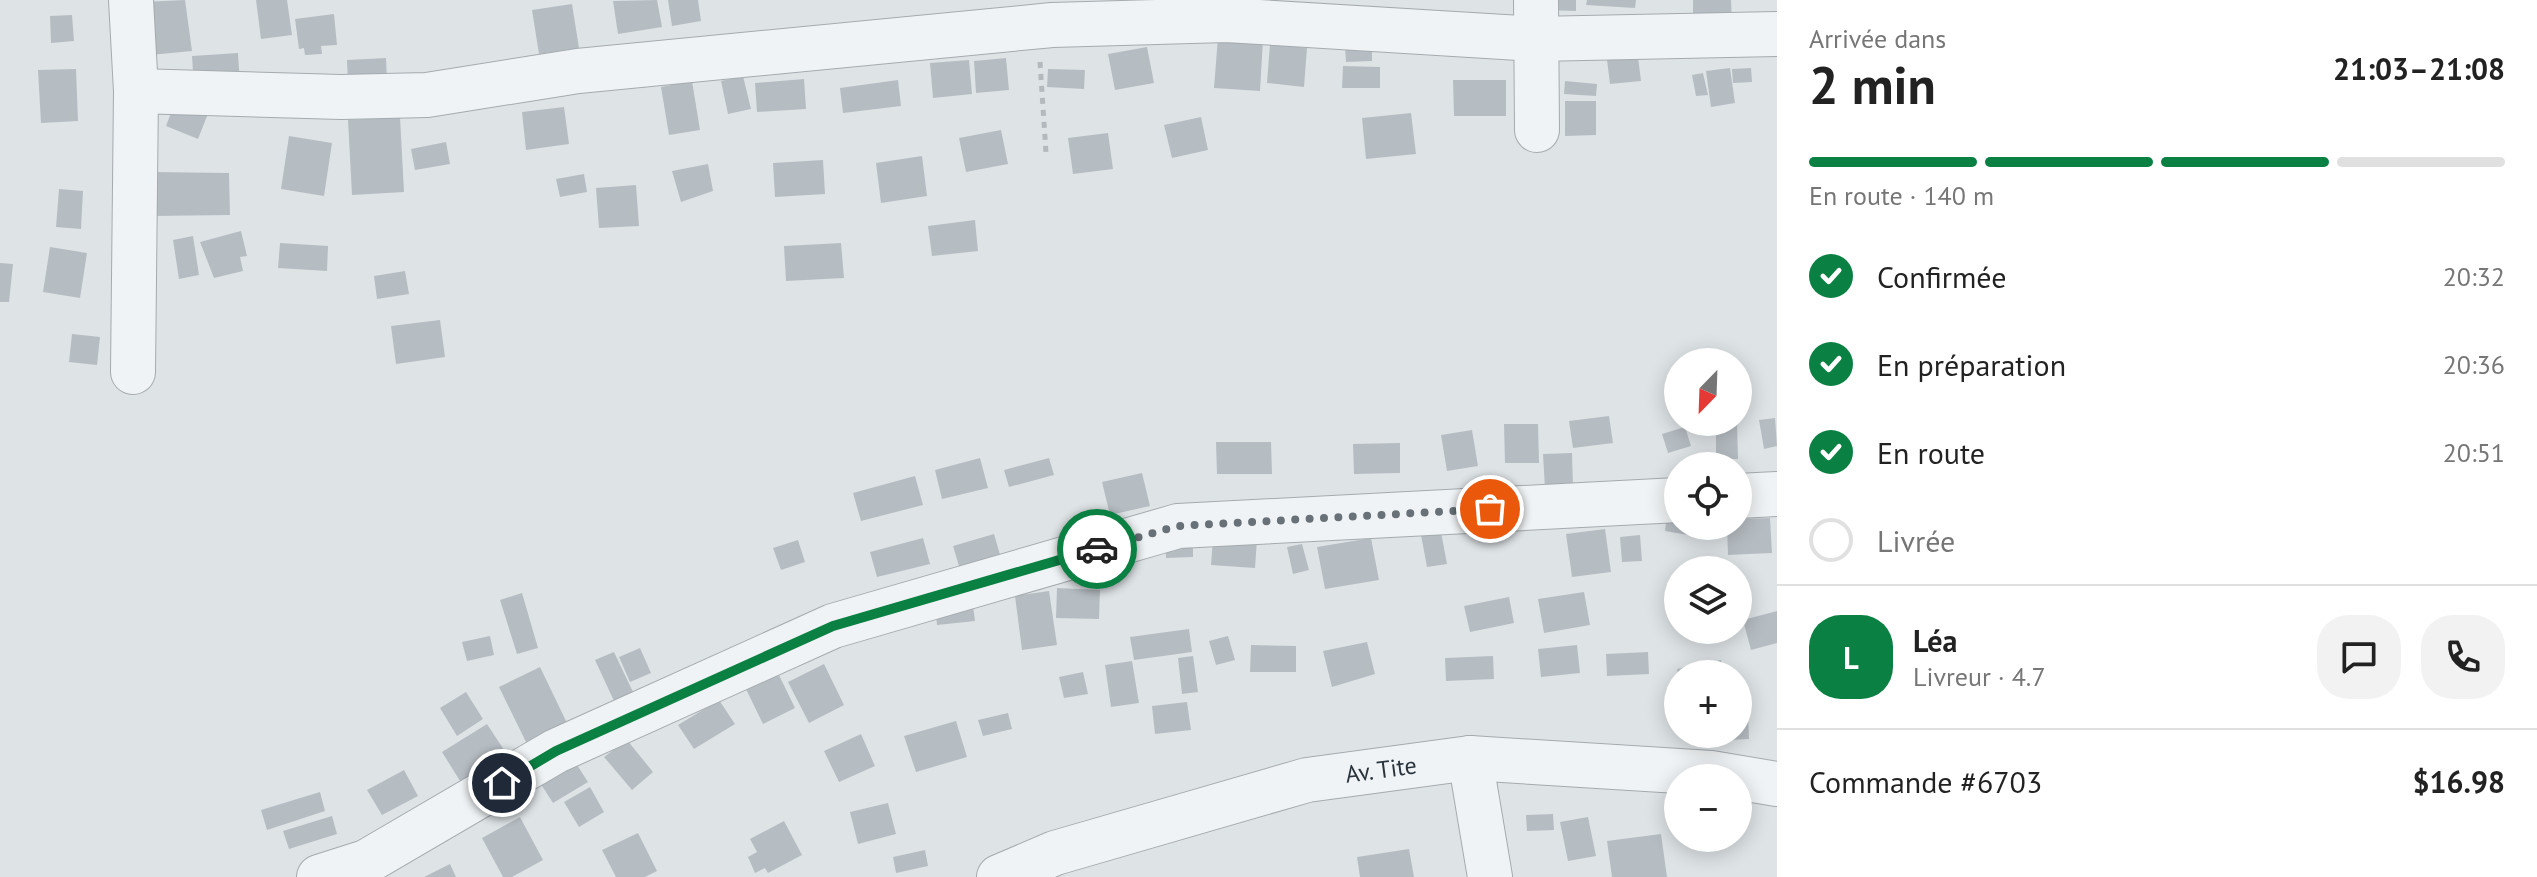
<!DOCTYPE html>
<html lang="fr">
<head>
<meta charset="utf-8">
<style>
  body { margin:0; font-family:"PT Sans",sans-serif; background:#f2f2f2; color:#222; height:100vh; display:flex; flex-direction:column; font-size:30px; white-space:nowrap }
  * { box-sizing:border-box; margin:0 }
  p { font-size:26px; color:#767676 }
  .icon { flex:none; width:44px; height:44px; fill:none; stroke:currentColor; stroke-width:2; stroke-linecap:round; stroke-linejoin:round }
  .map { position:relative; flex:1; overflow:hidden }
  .details { display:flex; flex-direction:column; background:#fff; width:760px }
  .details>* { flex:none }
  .needle { width:52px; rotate:203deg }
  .buttons { position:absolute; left:1664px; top:348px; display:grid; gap:16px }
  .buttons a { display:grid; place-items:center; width:88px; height:88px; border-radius:50%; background:#fff; box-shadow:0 4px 20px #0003; font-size:40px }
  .pin { position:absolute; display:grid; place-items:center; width:68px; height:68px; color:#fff; margin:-34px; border:4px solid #fff; border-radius:50%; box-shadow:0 2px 8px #0007 }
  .courier { position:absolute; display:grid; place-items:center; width:80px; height:80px; margin:-40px; border:6px solid #0b8043; border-radius:50%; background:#fff; color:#222; box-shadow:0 2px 10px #0007 }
  .head em { font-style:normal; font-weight:700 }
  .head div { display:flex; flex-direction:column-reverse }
  .head { display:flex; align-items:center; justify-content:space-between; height:136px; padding:0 32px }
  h1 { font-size:52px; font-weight:700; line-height:60px }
  .bar { display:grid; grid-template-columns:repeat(4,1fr); gap:12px 8px; align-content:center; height:96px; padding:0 32px }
  .bar i { height:10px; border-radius:6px; background:#e0e0e0 }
  .bar .selected { background:#0b8043 }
  .bar p { grid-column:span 4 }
  .line { display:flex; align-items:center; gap:20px; padding:0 32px; border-top:2px solid #e0e0e0 }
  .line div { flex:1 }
  .round { display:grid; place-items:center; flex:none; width:84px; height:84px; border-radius:32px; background:#f2f2f2 }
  ol { padding:0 32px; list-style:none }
  li { display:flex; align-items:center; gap:24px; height:88px }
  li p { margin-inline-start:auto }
  li .icon { padding:8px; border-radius:50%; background:#0b8043; color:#fff; stroke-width:4 }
  li:last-child { color:#767676 }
  li i { width:44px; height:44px; border:4px solid #e0e0e0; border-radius:50% }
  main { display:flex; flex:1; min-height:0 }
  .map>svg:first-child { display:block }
  .building { fill:#b6bdc2 }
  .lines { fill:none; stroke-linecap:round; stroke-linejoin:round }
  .minor-casing { stroke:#a4abaf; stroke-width:46 }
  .path { stroke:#b4b9bd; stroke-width:5; stroke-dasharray:6 6; stroke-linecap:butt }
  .minor { stroke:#f0f3f5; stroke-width:44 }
  .done { stroke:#687177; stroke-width:8; stroke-dasharray:0 14.4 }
  .route { stroke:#0b8043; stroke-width:10 }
  .labels { text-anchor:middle; stroke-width:8; stroke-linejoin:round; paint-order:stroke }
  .street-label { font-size:24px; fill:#29333b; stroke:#edf1f4 }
</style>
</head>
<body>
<main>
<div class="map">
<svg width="1777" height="877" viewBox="0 0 1777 877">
  <rect width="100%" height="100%" fill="#dee3e6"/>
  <!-- building -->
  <path class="building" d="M185 0 192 51 150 55 143 2Z
    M256 0H287L292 35 261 39Z
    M657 0 662 27 618 34 613 1Z
    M668 0H698L701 21 672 26Z
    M1542 0H1576V11L1542 10Z
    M1587 0H1636L1635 8 1586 5Z
    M1693 0H1731L1732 24 1693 25Z
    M572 4 579 48 539 54 532 10Z
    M334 14 337 45 321 46 322 54 305 55 304 48 299 49 295 19Z
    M72 15 74 41 51 43 50 16Z
    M1218 37 1263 40 1260 91 1214 88Z
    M1270 44 1307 48 1304 87 1267 83Z
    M1372 46V61L1346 62 1345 47Z
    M1147 47 1154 83 1115 90 1108 54Z
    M1637 49 1641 81 1610 84 1606 52Z
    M238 53 240 85 194 88 192 56Z
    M386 58 387 81 348 83 347 60Z
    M1006 58 1009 90 976 93 974 61Z
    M969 60 972 94 933 98 930 63Z
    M1343 66 1380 67V88H1342Z
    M1730 68 1735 103 1711 107 1706 71Z
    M1751 68 1752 82 1733 83 1732 69Z
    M76 69 78 121 41 123 38 70Z
    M1048 69 1085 70 1084 89 1047 87Z
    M1703 73 1708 95 1696 96 1692 75Z
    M743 76 751 109 728 114 721 81Z
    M804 79 806 109 757 112 755 83Z
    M898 80 901 106 843 113 840 88Z
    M1453 80H1506V116H1454Z
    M692 81 700 130 669 135 661 87Z
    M1565 81 1597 84 1596 96 1564 94Z
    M178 94 211 106 198 139 166 126Z
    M1565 101H1596V135L1565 136Z
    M564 107 569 144 526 150 522 112Z
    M1411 113 1416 154 1366 159 1362 118Z
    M400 117 404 192 352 195 348 120Z
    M1201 117 1208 150 1172 158 1164 125Z
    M1001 130 1008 164 966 172 959 138Z
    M1108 133 1113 169 1073 174 1068 138Z
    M289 136 332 143 324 196 281 189Z
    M446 142 450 164 415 170 411 149Z
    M922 156 927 196 881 203 876 163Z
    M823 160 825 194 775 197 773 163Z
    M708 164 713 191 681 202 672 171Z
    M153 172 229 173 230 215 153 216Z
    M584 174 587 192 560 197 556 179Z
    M636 185 639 226 599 228 596 188Z
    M59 189 83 191 81 229 56 227Z
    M975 220 978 251 932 256 928 226Z
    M241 231 247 256 240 257 243 271 214 278 200 242Z
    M193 236 199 275 179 279 173 240Z
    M280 243 328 246 327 271 278 268Z
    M841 243 844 278 786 281 784 246Z
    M50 247 87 253 80 298 43 292Z
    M0 263 13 264 9 302H0Z
    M405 271 409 294 377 299 374 276Z
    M440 320 445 357 396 364 391 326Z
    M72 334 100 337 97 365 69 362Z
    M1609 416 1613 443 1573 448 1569 421Z
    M1775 418 1777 446 1764 449 1759 420Z
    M1716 422H1737L1738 459H1716Z
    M1504 424H1538L1539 463H1505Z
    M1685 427 1691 446 1668 453 1662 434Z
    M1472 430 1478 466 1447 471 1441 435Z
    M1216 442H1271L1272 474H1217Z
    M1400 443V473L1354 474 1353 444Z
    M1572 453 1573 487 1545 489 1543 454Z
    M980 458 988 488 942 499 935 470Z
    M1049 458 1054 475 1009 487 1004 470Z
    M1142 473 1150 506 1110 515 1102 482Z
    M915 476 923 505 861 521 853 493Z
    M1668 508 1678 510V526H1702L1700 537 1665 531Z
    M1770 518 1772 553 1728 555 1727 526H1738V519Z
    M1605 529 1611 572 1572 577 1566 534Z
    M1441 532 1447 564 1427 567 1421 535Z
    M994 534 1003 565 962 576 953 546Z
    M1640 535 1642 561 1622 562 1620 537Z
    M1165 537H1193V557L1166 558Z
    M923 538 930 564 877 577 870 552Z
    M1213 538 1257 540 1255 568 1211 565Z
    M1371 538 1379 580 1325 589 1317 547Z
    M798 540 805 562 781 570 773 548Z
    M1302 544 1309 570 1293 574 1287 547Z
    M1057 588 1100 590 1099 619 1056 618Z
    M1049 591 1057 645 1022 650 1015 596Z
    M1584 592 1590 625 1544 633 1538 599Z
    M522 593 538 648 517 654 500 600Z
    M1509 597 1514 623 1470 632 1464 606Z
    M972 598 975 621 937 625 935 602Z
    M1777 611V643L1751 650 1743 620Z
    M1189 629 1192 652 1134 660 1130 637Z
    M490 636 494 655 467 661 462 642Z
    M1228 636 1235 660 1216 665 1209 641Z
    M1367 642 1375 674 1332 687 1323 651Z
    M1251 645 1296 646V672H1250Z
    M1577 645 1580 673 1541 677 1538 649Z
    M640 648 651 673 630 682 619 657Z
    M614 652 633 692 614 701 595 660Z
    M1648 652 1649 674 1607 676 1606 654Z
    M1193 656 1198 692 1182 694 1178 658Z
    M1493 656 1494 679 1446 681 1445 658Z
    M1721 660 1724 674H1678L1677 669Z
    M1132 661 1139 703 1111 707 1105 665Z
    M824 664 844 705 809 723 788 682Z
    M540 667 567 723 526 742 499 687Z
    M777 671 795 708 763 724 745 687Z
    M1083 672 1088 694 1064 698 1059 677Z
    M466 692 483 719 457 736 440 708Z
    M719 700 735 724 694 749 678 725Z
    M1187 702 1191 730 1155 734 1152 706Z
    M1008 713 1012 729 983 736 978 720Z
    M1738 714H1748L1749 739 1707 741V734H1738Z
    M956 721 967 757 916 772 904 736Z
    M487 724 506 753 460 781 442 752Z
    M861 734 875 766 839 782 824 751Z
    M627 740 653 772 632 790 604 757Z
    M572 757 588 782 553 803 537 778Z
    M404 770 418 796 382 815 367 790Z
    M590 787 604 812 579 827 564 802Z
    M320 792 325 811 267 830 261 810Z
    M888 803 896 834 858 844 850 812Z
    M1553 814 1554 830 1527 831 1526 815Z
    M332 816 337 834 289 849 283 831Z
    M520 817 543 860 512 877H503L482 838Z
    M1588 817 1596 856 1568 861 1560 822Z
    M784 821 802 855 768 873 765 868 755 873 748 857 757 852 750 839Z
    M638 833 657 871 645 877H616L602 850Z
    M1661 834 1667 877H1612L1607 841Z
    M1409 849 1414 877H1360L1357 857Z
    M925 850 928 866 896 873 893 857Z
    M450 864 456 877H424Z"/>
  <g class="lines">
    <!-- minor casing -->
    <g class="minor-casing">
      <g id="minor">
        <path d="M131 0 136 91 133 372"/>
        <path d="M1536 0 1537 130"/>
        <path d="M136 91 341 97 427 95 578 71 1052 25 1226 20 1536 39 1777 34"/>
        <path d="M1738 496 1777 494"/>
        <path d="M1470 758 1490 877"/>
        <path d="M319 877 366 862 556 751 833 626 1178 526 1678 500"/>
        <path id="s1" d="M999 877 1055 853 1307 780 1470 758 1711 773 1777 784"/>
      </g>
    </g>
    <!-- path -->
    <path class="path" d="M1040 62 1046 153"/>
    <!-- minor -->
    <use href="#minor" class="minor"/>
  </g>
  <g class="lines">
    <!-- done -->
    <path class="done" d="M1097 549 1178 526 1490 509"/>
    <!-- route -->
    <path class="route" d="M502 783 556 751 833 626 1097 549"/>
  </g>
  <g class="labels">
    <!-- street labels -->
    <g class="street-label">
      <text dy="8" stroke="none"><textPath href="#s1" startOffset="398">Av. Tite</textPath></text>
    </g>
  </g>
</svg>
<div class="buttons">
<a><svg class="needle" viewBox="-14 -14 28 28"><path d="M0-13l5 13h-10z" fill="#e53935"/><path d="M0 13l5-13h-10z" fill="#767676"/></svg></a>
<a><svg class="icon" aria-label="locate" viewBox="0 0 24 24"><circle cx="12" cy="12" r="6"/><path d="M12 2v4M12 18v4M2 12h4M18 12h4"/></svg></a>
<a><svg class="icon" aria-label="layers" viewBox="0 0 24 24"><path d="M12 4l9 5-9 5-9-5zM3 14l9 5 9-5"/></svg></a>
<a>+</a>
<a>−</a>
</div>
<div class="pin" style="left:1490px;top:509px;background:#ea580c"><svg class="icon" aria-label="bag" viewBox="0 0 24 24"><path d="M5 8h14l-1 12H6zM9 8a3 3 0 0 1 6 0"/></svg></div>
<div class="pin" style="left:502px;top:783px;background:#1f2937"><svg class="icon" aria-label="home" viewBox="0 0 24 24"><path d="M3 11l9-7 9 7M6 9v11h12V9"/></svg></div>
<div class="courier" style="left:1097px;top:549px"><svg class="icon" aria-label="car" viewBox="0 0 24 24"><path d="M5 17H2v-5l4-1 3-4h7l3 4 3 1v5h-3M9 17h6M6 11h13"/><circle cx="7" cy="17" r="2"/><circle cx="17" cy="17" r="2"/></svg></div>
</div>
<section class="details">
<div class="head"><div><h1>2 min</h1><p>Arrivée dans</p></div><em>21:03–21:08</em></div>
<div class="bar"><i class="selected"></i><i class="selected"></i><i class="selected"></i><i></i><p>En route · 140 m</p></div>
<ol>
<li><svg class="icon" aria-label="check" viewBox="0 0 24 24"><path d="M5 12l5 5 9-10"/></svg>Confirmée<p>20:32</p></li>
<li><svg class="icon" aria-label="check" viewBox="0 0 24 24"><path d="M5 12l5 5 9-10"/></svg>En préparation<p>20:36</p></li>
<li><svg class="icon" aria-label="check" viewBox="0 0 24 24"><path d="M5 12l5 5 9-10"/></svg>En route<p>20:51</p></li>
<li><i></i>Livrée</li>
</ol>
<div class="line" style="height:144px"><b class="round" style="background:#0b8043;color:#fff">L</b><div><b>Léa</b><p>Livreur · 4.7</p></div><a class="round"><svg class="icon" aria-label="chat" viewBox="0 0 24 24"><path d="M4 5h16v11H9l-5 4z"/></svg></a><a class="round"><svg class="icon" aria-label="phone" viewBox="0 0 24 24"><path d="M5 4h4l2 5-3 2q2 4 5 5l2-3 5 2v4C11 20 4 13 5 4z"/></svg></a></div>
<div class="line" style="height:104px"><div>Commande #6703</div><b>$16.98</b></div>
</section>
</main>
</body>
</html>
